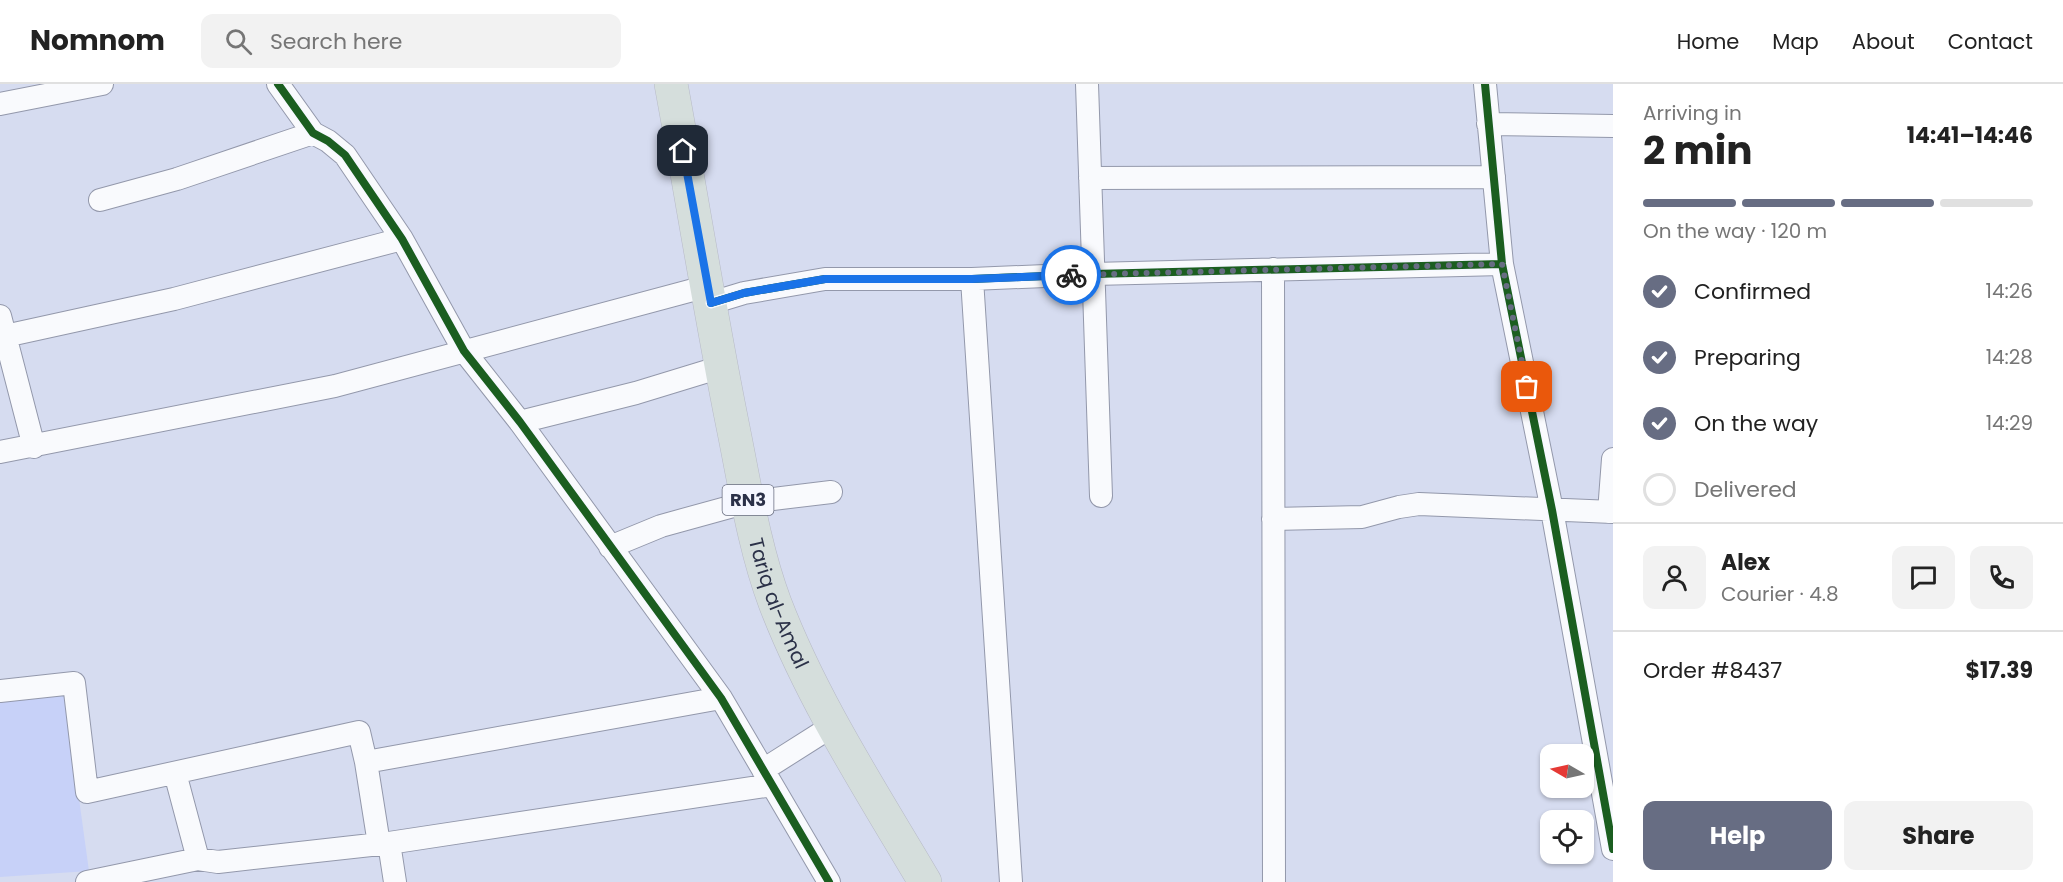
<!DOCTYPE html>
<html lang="en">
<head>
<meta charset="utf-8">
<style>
  body { margin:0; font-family:Poppins,sans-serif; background:#f2f2f2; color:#222; height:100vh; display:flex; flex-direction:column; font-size:22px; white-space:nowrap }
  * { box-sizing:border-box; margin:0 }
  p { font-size:20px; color:#767676 }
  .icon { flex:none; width:33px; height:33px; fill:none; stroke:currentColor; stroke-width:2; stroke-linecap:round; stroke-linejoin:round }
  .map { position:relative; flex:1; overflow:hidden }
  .sheet { display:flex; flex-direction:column; background:#fff; width:450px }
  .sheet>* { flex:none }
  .needle { width:39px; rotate:279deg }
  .fabs { position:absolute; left:1540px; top:660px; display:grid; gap:12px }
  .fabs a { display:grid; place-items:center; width:54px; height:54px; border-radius:12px; background:#fff; box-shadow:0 2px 4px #0004; font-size:30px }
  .pin { position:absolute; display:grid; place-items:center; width:51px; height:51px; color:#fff; margin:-26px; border-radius:12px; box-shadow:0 3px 9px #0006 }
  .courier { position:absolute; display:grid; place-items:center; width:60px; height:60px; margin:-30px; border:4px solid #1a73e8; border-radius:50%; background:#fff; color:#222; box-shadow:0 2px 8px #0007 }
  .summary em { font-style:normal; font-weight:700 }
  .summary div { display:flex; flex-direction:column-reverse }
  .summary { display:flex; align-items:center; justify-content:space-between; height:102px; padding:0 30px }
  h1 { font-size:39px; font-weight:700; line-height:45px }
  .bar { display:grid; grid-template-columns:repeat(4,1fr); gap:9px 6px; align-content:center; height:72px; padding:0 30px }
  .bar i { height:8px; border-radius:4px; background:#e0e0e0 }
  .bar .selected { background:#676d83 }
  .bar p { grid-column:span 4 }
  .line { display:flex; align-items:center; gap:15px; padding:0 30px; border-top:2px solid #e0e0e0 }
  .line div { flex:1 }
  .round { display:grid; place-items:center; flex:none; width:63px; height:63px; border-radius:12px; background:#f2f2f2 }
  ol { padding:0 30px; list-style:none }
  li { display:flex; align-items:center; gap:18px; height:66px }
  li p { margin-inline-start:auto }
  li .icon { padding:6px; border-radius:50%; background:#676d83; color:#fff; stroke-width:4 }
  li:last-child { color:#767676 }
  li i { width:33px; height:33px; border:3px solid #e0e0e0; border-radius:50% }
  .action { display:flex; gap:12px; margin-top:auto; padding:12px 30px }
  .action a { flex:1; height:69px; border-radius:12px; background:#676d83; color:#fff; font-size:24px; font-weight:700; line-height:69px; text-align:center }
  .action a+a { background:#f2f2f2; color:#222 }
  header { display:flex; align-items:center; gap:36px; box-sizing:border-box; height:84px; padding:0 30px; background:#fff; border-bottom:2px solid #e0e0e0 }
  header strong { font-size:28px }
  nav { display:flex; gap:33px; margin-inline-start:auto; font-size:21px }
  .search { width:420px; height:54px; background:#f2f2f2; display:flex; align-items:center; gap:15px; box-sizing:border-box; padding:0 21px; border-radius:12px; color:#767676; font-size:22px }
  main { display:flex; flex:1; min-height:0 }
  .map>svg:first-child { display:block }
  .built { fill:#c7d1f8 }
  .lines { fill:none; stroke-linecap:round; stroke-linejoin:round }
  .minor-casing { stroke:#9398ab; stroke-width:24 }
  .trunk-casing { stroke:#b7bac7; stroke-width:34 }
  .minor { stroke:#f9fafd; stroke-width:22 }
  .trunk { stroke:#d5dedc; stroke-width:33 }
  .cycleway-casing { stroke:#f6f8ff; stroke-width:11 }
  .cycleway { stroke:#1b5e20; stroke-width:8 }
  .done { stroke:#676d83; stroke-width:6; stroke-dasharray:0 10.8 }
  .route { stroke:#1a73e8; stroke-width:8 }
  .labels { text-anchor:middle; stroke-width:5; stroke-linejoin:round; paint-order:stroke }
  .shield { fill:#f6f8ff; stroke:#686d7f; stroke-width:1.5 }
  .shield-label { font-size:18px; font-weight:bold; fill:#2b3148 }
  .street-label { font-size:20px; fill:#2b3148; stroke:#f6f8ff }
</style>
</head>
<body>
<header>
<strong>Nomnom</strong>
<div class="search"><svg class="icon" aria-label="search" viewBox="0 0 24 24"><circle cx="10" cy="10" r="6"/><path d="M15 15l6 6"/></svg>Search here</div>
<nav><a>Home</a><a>Map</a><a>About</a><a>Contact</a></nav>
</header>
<main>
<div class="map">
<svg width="1613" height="798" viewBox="0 0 1613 798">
  <rect width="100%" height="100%" fill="#d6dcf0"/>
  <!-- built -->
  <path class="built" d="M64 606 89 787 0 793V614Z"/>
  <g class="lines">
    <!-- minor casing -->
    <g class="minor-casing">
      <path id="minor" d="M278 0 313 49 328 57 345 71 402 155 464 267 520 338 721 614 829 798
        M1087 0 1101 412
        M1485 0 1502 180 1552 426 1613 765
        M0 20 102 0
        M1488 40 1613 42
        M1090 94 1494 93
        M100 116 177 95 313 49
        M1273 185 1274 798
        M972 195 1011 798
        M711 219 744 209 825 195H972L1093 190 1502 180
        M0 232 34 363
        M5 252 174 215 402 155
        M520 338 636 309 721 283
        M0 368 335 302 708 202
        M1609 428 1613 375
        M1273 435 1362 433 1399 423 1419 420 1613 428
        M610 463 661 442 748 418 831 408
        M0 607 74 599 87 708 359 648 366 678 379 760
        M366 678 721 614
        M763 686 834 641
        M175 689 198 775
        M389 759 395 798
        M87 798 198 775 218 778 389 759 772 701"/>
    </g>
    <!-- trunk casing -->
    <g class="trunk-casing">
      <g id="trunk">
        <path id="s1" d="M671 0C692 114 710 229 733 343 745 402 754 463 775 519 813 618 872 708 925 798"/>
      </g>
    </g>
    <!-- minor -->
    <use href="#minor" class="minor"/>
    <!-- trunk -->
    <use href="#trunk" class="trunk"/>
    <!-- cycleway casing -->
    <g class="cycleway-casing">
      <path id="cycleway" d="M278 0 313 49 328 57 345 71 402 155 464 267 520 338 721 614 829 798
        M1485 0 1502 180 1552 426 1613 765
        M711 219 744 209 825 195H972L1093 190 1502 180"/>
    </g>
    <!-- cycleway -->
    <use href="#cycleway" class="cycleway"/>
  </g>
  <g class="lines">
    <!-- done -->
    <path class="done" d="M1071 191 1502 180 1527 303"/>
    <!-- route -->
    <path class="route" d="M683 67 711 219 744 209 825 195H972L1071 191"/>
  </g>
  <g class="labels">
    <!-- shield labels -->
    <rect class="shield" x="722.5" y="401" width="51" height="30" rx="4.5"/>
    <g class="shield-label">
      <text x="748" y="422">RN3</text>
    </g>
    <!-- street labels -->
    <g class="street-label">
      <text dy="7" stroke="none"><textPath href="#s1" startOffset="531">Tariq al-Amal</textPath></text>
    </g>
  </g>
</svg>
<div class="fabs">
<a><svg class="needle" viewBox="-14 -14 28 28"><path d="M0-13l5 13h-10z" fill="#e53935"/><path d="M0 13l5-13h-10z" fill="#767676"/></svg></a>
<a><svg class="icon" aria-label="locate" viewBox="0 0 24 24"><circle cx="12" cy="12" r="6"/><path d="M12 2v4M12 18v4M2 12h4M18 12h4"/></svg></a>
</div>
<div class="pin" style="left:1527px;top:303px;background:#ea580c"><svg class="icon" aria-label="bag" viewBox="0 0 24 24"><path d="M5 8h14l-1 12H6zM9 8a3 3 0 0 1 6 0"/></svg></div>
<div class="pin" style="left:683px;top:67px;background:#1f2937"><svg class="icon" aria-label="home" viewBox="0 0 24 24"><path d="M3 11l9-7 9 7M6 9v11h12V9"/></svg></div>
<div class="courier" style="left:1071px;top:191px"><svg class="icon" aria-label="bike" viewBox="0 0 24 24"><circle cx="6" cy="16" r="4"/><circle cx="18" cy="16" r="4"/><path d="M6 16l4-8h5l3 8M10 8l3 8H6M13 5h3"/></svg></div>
</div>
<section class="sheet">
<div class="summary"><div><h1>2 min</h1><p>Arriving in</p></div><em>14:41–14:46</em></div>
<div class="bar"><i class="selected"></i><i class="selected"></i><i class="selected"></i><i></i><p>On the way · 120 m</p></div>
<ol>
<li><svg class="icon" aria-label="check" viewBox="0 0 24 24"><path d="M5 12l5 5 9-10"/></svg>Confirmed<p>14:26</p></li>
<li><svg class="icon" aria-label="check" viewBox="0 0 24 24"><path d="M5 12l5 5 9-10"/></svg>Preparing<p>14:28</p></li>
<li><svg class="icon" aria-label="check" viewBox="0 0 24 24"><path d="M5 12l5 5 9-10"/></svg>On the way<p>14:29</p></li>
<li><i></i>Delivered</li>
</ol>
<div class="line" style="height:108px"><a class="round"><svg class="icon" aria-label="person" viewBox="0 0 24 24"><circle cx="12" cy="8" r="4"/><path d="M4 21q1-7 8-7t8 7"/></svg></a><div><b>Alex</b><p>Courier · 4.8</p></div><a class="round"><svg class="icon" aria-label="chat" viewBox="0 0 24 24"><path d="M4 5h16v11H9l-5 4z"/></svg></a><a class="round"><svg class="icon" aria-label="phone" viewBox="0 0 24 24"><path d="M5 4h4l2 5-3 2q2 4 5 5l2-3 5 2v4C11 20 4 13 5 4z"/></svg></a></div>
<div class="line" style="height:78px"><div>Order #8437</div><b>$17.39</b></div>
<div class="action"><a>Help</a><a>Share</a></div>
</section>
</main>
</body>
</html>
